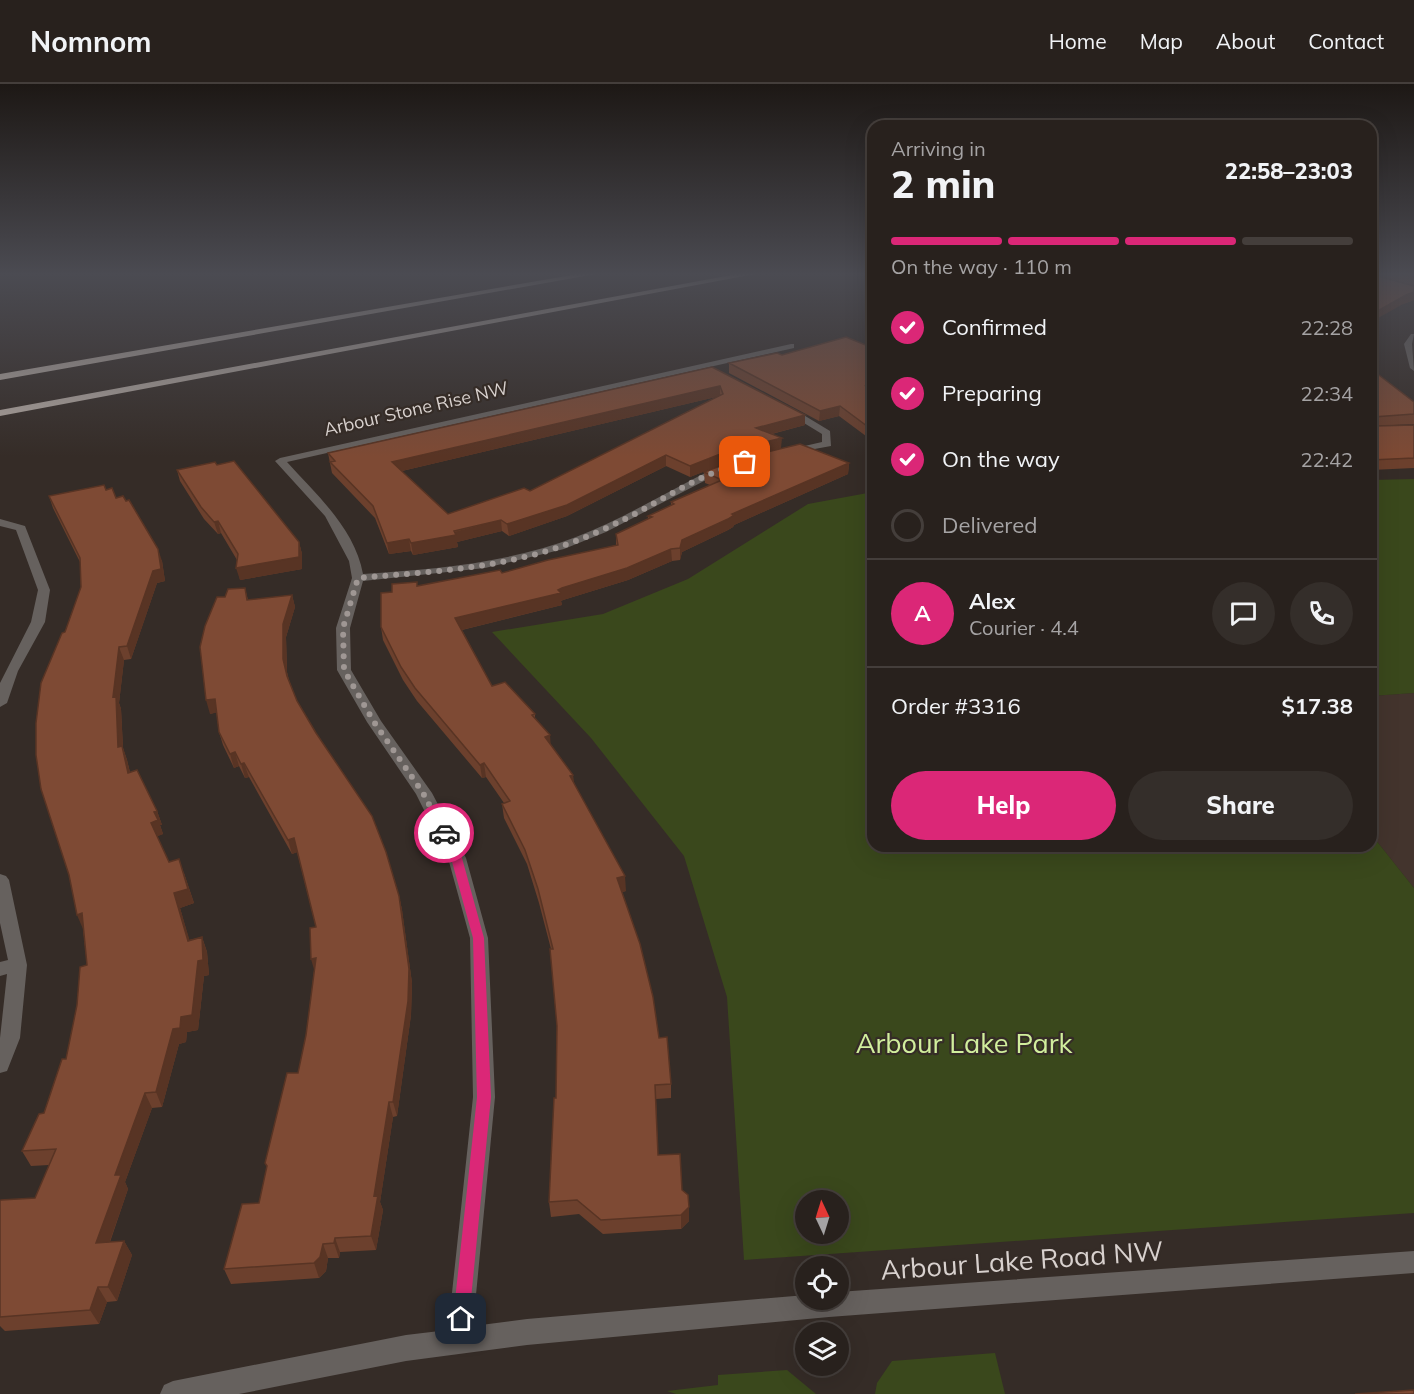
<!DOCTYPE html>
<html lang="en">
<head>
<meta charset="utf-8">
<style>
  body { margin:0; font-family:Mulish,sans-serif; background:#342e2a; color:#f1f3f6; height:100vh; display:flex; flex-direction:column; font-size:22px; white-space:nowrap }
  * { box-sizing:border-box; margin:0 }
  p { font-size:20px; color:#a5a3a4 }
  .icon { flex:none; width:33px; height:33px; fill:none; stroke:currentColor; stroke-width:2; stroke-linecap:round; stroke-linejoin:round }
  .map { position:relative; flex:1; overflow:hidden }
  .panel { position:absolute; left:867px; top:36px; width:510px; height:732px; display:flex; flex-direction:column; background:#28211d; border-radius:18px; box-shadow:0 6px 24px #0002,0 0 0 2px #443e3b }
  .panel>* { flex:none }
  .needle { width:39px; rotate:356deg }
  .controls { position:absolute; left:795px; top:1106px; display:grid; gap:12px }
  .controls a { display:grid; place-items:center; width:54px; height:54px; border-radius:50%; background:#28211d; box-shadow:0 6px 24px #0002,0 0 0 2px #443e3b; font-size:30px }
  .pin { position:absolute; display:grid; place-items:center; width:51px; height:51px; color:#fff; margin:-26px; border-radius:12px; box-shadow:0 3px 9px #0006 }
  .courier { position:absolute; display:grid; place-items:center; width:60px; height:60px; margin:-30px; border:4px solid #db2777; border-radius:50%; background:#fff; color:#222; box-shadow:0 2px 8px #0007 }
  .head em { font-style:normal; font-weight:800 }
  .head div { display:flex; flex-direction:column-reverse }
  .head { display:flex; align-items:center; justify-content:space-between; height:102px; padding:0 24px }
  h1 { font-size:39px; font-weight:800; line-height:45px }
  .bar { display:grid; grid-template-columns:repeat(4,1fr); gap:9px 6px; align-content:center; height:72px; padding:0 24px }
  .bar i { height:8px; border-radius:4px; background:#443e3b }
  .bar .on { background:#db2777 }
  .bar p { grid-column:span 4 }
  .line { display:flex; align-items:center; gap:15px; padding:0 24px; border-top:2px solid #443e3b }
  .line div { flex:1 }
  .round { display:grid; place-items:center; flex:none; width:63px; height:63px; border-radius:32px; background:#342e2a }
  ol { padding:0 24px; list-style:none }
  li { display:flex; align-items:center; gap:18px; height:66px }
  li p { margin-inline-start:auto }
  li .icon { padding:6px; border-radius:50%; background:#db2777; color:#fff; stroke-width:4 }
  li:last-child { color:#a5a3a4 }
  li i { width:33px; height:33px; border:3px solid #443e3b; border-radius:50% }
  .primary-button { display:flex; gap:12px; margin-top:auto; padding:12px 24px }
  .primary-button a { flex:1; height:69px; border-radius:36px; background:#db2777; color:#fff; font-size:24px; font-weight:800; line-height:69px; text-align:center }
  .primary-button a+a { background:#342e2a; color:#f1f3f6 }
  header { display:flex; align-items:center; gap:36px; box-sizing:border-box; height:84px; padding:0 30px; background:#28211d; border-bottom:2px solid #443e3b }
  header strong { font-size:28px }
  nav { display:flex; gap:33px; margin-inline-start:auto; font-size:21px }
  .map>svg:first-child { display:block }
  .built { fill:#43342d }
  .green { fill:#3a481c; fill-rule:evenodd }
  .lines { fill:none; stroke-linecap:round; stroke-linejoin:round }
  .minor { fill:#66615e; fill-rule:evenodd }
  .highway { fill:#b1a7a0; fill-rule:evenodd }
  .wall { fill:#6c402d; fill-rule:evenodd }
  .shaded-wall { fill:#583424 }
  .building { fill:#7e4a34; stroke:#583424; stroke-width:1.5; fill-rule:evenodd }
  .route { fill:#db2777 }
  .done { stroke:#9f9794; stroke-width:6; stroke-dasharray:0 10.8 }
  .labels { text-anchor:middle; stroke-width:4.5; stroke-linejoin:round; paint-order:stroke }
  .far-street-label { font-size:18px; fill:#d8d1ce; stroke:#352c27 }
  .near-park-label { font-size:27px; fill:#d1ee9d; stroke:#352c27 }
  .near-street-label { font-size:27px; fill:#d8d1ce; stroke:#352c27 }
</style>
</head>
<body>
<header>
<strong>Nomnom</strong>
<nav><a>Home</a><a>Map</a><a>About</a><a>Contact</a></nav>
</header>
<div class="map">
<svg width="1414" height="1310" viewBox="0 0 1414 1310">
  <rect width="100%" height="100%" fill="#352c27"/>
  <!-- built -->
  <path class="built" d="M1414 609V804L1371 750V612Z"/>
  <!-- green -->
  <path class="green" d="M1414 395V609L1371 612V396Z
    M873 408V762H1371V750L1414 804V1129L744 1176 727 913 684 772 591 654 492 548 603 530 688 495 808 420ZM806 1116H838V1149H806Z
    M995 1269 1005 1310H875L877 1299 892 1277Z
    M787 1286 816 1310H676L667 1307 718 1301V1291Z"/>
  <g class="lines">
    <!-- minor -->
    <path class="minor" d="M1411 250H1414L1412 260 1414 287 1410 284 1404 260Z
      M791 260H794V264L287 378C317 411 355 445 363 490 435 485 509 479 576 453 626 434 672 404 720 382L729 384 606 448 564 465 485 484 363 497 350 544 351 586 381 637 432 709 466 774 488 854 495 1013 473 1242 527 1235 806 1211V1215H838V1208L1414 1167V1189L829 1233 527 1261 406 1277 239 1310H160L164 1301 173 1297 406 1251 448 1246 473 1013 470 854 448 774 416 710 367 638 337 586 336 544 352 494 349 477 325 432 275 377 280 374Z
      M786 324H792L830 347 831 362 787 370V366L822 358V350L786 328Z
      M0 435 25 442 50 506 45 538 18 587 7 619 0 623V599L31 538 38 506 16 446 0 442Z
      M0 790 6 792 9 796 27 881 20 954 7 987 0 989V954L7 890 0 892V878L8 876 0 839Z"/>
    <!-- highway -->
    <path class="highway" d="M578 190H596L0 296V290Z
      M737 190H755L0 332V326Z"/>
  </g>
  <!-- wall -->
  <path class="wall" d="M1371 190H1414V216L1403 220Z
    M873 264V355H870L839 332 819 337 729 289V279L782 271Z
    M712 283 805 331V341L772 350 781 364 728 378 690 393 666 382 567 432 509 452 502 447 457 458 458 463 413 471 411 467 389 470 375 434 332 389 328 369ZM720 312 530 407 448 430 402 387Z
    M1371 285 1414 318V340L1374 342 1414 341V384L1371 386Z
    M849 379 848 390 734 441 733 443 728 446 682 468 680 476 672 477 628 496 563 516 561 517 562 521 462 546 492 602 535 630V635L574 700 626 807 622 808 671 1000V1014L656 1015 658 1071 682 1106 689 1123V1137L681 1145 603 1150 579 1130 551 1133 549 1118 556 1014 557 942 551 865 539 819 527 780 504 734 502 720 504 719 486 693 482 694 417 617 403 596 383 556 381 543 392 508 418 502 502 489 616 461V450L648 435V432L671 421V418L710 401 705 399 704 388Z
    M217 381 299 458 302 470V485L240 496 237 476 221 449 218 450 204 435 180 397 177 386Z
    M106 406 116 414 162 477 165 497 157 499 131 575 124 576 119 619 121 625 123 664 127 676 130 688 157 727 162 741H160L163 750 157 752 169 778 184 789 194 819 180 824 189 856 202 853 207 868 209 891 204 892 198 946 187 948 186 958 179 960 162 1023 152 1024 125 1098 128 1105 110 1158 124 1157 132 1171 117 1217 107 1218 99 1240 5 1247 0 1242V1117L35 1114 49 1081 31 1082 22 1067 44 1029 66 975 87 881 83 845 81 503 80 478 53 424 49 412Z
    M245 504 248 516 292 511 295 523 286 553 287 588 289 596 297 617 399 812 402 826 412 899 411 931 397 1032 393 1033 380 1118 383 1126 376 1166 340 1168 339 1174H328L326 1187 319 1194 231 1200 224 1185 259 1119 267 1084 265 1079 298 989 306 951 314 887 316 843 297 768 292 770 249 693 245 694 239 682 234 684 223 661 219 648 217 628 210 630 225 513Z"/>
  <!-- shaded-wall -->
  <path class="shaded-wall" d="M1414 208V216L1403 220 1371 238V232L1372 230 1406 211Z
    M873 300V309L866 302Z
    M720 302V312L393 389 392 378Z
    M840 322 839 332 819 337 820 327Z
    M805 331V341L755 354 756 344Z
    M871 345H873V355H870Z
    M782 354 781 364 728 378 690 393V382L728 367Z
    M666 371V382L567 432 509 452 507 440Z
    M849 379 848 390 734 441 733 443 728 446 682 468 680 476V464L682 456 732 430Z
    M501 436 502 447 457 458 458 463 413 471 411 459Z
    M218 437 221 449 218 450 214 438Z
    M409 455 411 467 389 470 387 459Z
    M299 458 302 470V485L240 496 236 484Z
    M158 465 162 477 165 497 157 499 131 575 127 562Z
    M671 465 672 477 628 496 563 516 561 517 562 521 457 547 455 534 558 506 562 504Z
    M292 511 295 523 286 553 287 588 290 605 283 575V540Z
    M119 563 124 576 119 619 121 625 123 664 127 676 133 702 118 663 113 613Z
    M215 615 219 628 210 630 206 616Z
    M550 651 551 665 545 653Z
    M235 668 239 682 234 684 230 670Z
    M244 679 249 693 245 694 241 680Z
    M484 679 486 693 482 694 480 681Z
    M573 691 575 704 570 692Z
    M157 727 162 741H160L163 750 156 753 151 739 154 728Z
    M294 754 298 768 292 770 288 756Z
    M179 775 194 819 180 824 194 871 188 857 174 809Z
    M625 792 626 807 618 809 617 794Z
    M399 812 402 826 412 899 411 931 397 1032 393 1018Z
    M82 829 89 843 83 845 77 831Z
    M202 853 207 868 209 891 204 892 198 946 187 948 186 958 179 960 162 1023 156 1008 173 945 181 933 198 877Z
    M316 874 315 889 311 875Z
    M145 1009 152 1024 125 1098 128 1105 104 1174 96 1159 115 1091Z
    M389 1018 393 1033 380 1118 383 1126 376 1166 371 1152 374 1112Z
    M689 1123V1137L681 1145V1131Z
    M335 1154 340 1168 339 1174 334 1159Z
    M124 1157 132 1171 117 1217 108 1203Z
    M323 1160 328 1174 326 1187 319 1194 314 1179Z
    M98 1203 107 1218 99 1240 90 1226Z"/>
  <!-- building -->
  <path class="building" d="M1371 190 1414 202V208L1406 211 1372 230 1371 232Z
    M1400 190H1414V193Z
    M846 253 873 264V300L866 302 873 306V345H871L840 322 820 327 729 279 777 269 782 271Z
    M712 283 805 331 756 344 782 354 728 367 690 382 666 371 567 421 507 440 501 436 454 447 456 451 411 459 409 455 387 459 373 422 330 378 335 377 328 369ZM720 302 723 310 530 407 524 404 448 430 392 378Z
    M1371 285 1414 318V330L1373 333 1372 340 1375 342 1414 341V374L1371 376Z
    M800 360 849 379 732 430 734 431 728 435 682 456 680 464 671 465 627 484 562 504 558 506 561 509 455 534 492 602 505 598 535 630 532 631 550 651 545 653 573 691 570 692 625 792 617 794 640 860 653 913 659 954 667 953 671 1000 655 1001 658 1071 680 1070 682 1106 688 1111 689 1123 681 1131 601 1136 577 1116 549 1118 554 1014H556L557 942 550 865H553L538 805 525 766 502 720 510 717 484 679 480 681 415 604 401 583 381 543V509L392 508V500L417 498V502L500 486 502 489 548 476 618 461 616 450 652 433 648 432 674 420 671 418 722 396 704 388 739 375Z
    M234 377 299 458V473L236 484 238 470 218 437 214 438 201 423 177 386 215 378 217 381Z
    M104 401 106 406 112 404 116 414 123 412 126 417 129 416 158 465 161 485 153 487 127 562 119 563 113 613 116 612 118 663 122 662 128 689 137 686 157 727 154 728 158 736 151 739 169 778 179 775 188 805 174 809 188 857 202 853 203 876 198 877 192 931 181 933 180 944 173 945 156 1008 145 1009 115 1091H121L96 1159 124 1157 108 1203H98L90 1226 0 1233V1117L1 1116 35 1114 56 1065 22 1067 39 1030 44 1029 62 975H66L77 921 80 883 87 881 82 829 77 831 69 791 41 705 36 671V639L41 599 62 549 65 548 81 503 80 474 49 412Z
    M245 504 247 516 292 511 283 540V575L287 592 297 617 316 649 372 732 386 768 399 812 409 885 408 917 393 1018H389L374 1112 378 1111 371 1152 335 1154 334 1159 323 1160 320 1173 314 1179 224 1185 242 1120 259 1119 267 1082 265 1079 287 989H298L306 951 316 874 311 875 310 844 316 843 294 754 288 756 244 679 241 680 235 668 230 670 219 648 215 615 206 616 200 563 205 542 217 513H225L228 505Z
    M1414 1306V1310H1355Z"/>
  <!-- sky -->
  <linearGradient id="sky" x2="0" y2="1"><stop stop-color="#1d1815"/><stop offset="0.51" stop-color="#4b4b52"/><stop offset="1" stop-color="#4b4b52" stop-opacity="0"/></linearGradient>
  <rect width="1414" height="373" fill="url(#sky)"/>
  <!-- route -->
  <path class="route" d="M444 745 448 746 462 774 484 854 491 1013 469 1235 467 1241 461 1243 456 1241 453 1235 477 1013 473 854 451 774 438 749Z"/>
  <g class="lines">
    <!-- done -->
    <path class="done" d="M444 749 423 709 374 638 344 586 343 544 358 494C426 488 497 485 562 462 583 455 605 445 625 435 665 415 701 389 745 378"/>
  </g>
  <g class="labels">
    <!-- far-street labels -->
    <g class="far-street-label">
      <text transform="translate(416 325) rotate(-13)" y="6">Arbour Stone Rise NW</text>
    </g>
    <!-- near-park labels -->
    <g class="near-park-label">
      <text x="964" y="969">Arbour Lake Park</text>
    </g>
    <!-- near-street labels -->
    <g class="near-street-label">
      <text transform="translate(1022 1177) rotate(-4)" y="9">Arbour Lake Road NW</text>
    </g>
  </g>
</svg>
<div class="controls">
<a><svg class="needle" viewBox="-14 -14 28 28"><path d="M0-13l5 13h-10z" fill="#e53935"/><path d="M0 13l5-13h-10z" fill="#a5a3a4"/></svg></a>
<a><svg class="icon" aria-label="locate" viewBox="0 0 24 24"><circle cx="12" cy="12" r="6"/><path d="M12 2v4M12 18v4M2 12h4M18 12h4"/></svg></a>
<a><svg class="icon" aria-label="layers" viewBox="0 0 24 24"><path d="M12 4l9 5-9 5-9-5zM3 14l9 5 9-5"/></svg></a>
</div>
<div class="pin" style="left:745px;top:378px;background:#ea580c"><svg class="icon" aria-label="bag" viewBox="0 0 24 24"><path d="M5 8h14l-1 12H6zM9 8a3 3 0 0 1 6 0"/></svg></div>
<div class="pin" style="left:461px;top:1235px;background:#1f2937"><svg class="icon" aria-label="home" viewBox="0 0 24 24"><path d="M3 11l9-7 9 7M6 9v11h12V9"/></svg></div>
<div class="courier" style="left:444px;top:749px"><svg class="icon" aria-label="car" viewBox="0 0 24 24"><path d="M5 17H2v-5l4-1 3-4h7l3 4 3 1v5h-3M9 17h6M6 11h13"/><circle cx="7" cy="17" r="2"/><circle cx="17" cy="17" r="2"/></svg></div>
<section class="panel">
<div class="head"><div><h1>2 min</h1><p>Arriving in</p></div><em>22:58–23:03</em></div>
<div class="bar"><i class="on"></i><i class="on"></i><i class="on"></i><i></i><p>On the way · 110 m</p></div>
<ol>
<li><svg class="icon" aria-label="check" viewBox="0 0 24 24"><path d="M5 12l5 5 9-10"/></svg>Confirmed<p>22:28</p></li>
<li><svg class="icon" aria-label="check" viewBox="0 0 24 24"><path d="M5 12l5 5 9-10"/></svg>Preparing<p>22:34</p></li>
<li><svg class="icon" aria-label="check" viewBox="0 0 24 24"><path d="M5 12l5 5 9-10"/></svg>On the way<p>22:42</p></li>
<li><i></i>Delivered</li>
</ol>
<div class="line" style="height:108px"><b class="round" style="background:#db2777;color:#fff">A</b><div><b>Alex</b><p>Courier · 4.4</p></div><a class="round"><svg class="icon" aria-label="chat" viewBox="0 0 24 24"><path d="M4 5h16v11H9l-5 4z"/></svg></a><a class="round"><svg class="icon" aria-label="phone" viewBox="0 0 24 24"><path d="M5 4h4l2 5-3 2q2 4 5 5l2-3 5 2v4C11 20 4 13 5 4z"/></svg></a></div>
<div class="line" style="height:78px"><div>Order #3316</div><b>$17.38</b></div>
<div class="primary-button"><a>Help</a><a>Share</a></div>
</section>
</div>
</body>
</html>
